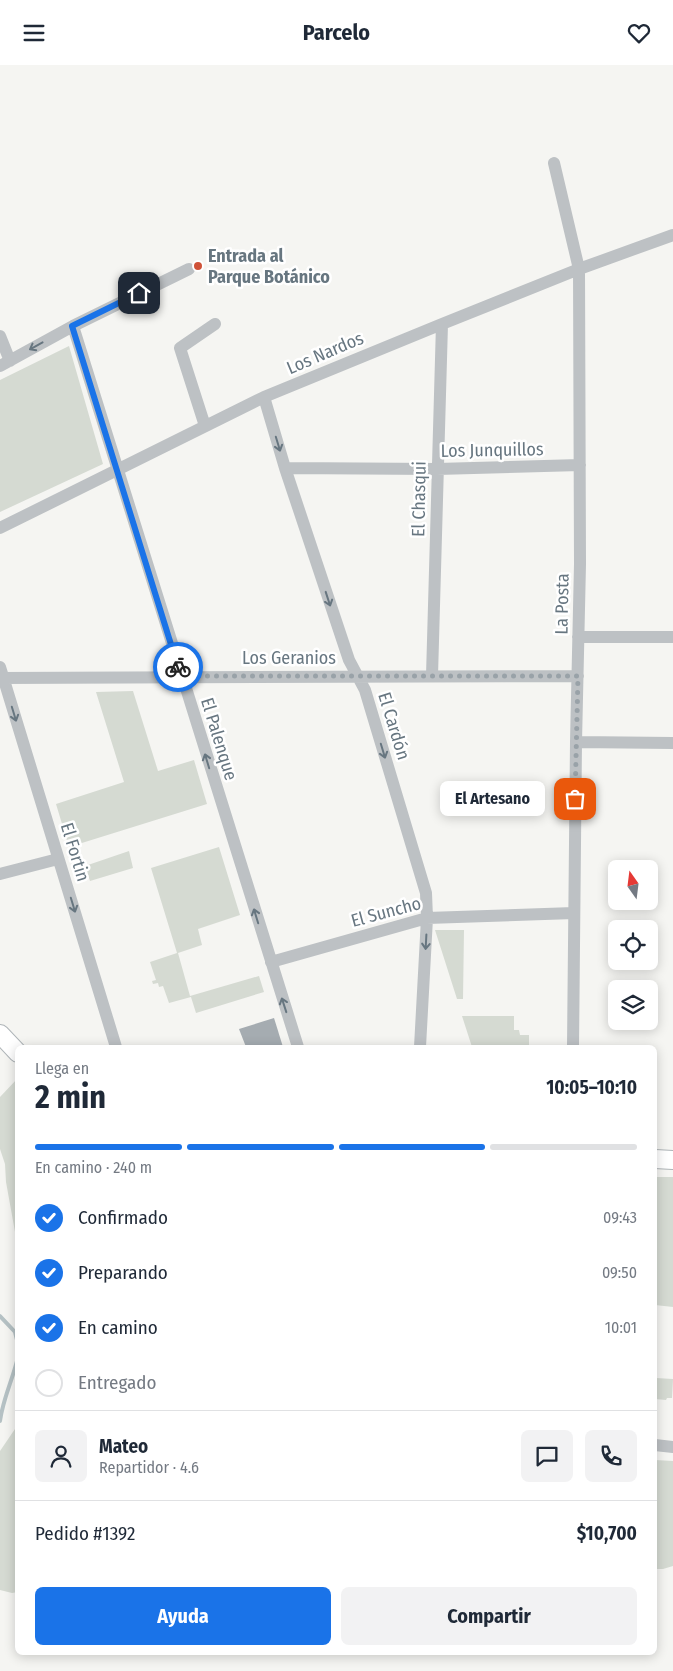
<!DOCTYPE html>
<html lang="es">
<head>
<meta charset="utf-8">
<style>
  body { margin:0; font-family:"Fira Sans Condensed",sans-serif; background:#f2f2f3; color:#1f2937; height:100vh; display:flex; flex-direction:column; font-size:19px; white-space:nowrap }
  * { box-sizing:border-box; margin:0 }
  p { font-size:16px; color:#747a83 }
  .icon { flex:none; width:28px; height:28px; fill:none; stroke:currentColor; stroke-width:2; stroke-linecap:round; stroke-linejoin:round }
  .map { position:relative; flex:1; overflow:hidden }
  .panel { position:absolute; left:15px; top:980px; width:642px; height:610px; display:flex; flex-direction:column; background:#fff; border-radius:8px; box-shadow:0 2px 12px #0003 }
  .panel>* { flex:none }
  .needle { width:32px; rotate:346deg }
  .tools { position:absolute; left:608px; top:795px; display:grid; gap:10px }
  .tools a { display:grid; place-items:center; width:50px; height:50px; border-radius:8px; background:#fff; box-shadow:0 2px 12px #0003; font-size:25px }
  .pin { position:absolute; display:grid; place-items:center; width:42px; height:42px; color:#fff; margin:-21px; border-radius:10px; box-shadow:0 2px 8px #0006 }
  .courier { position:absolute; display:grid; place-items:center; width:50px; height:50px; margin:-25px; border:4px solid #1a73e8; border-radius:50%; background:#fff; color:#222; box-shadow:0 1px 6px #0007 }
  .bubble { position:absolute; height:35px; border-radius:8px; background:#fff; box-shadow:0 2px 12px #0003; font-size:16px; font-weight:700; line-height:35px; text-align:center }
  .headline em { font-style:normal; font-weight:700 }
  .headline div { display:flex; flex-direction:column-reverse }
  .headline { display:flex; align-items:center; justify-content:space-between; height:85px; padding:0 20px }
  h1 { font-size:32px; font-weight:700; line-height:38px }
  .bar { display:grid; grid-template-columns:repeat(4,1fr); gap:8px 5px; align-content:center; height:60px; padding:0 20px }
  .bar i { height:6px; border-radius:4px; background:#e0e1e3 }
  .bar .selected { background:#1a73e8 }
  .bar p { grid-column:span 4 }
  .line { display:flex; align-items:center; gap:12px; padding:0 20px; border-top:1px solid #e0e1e3 }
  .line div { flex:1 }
  .round { display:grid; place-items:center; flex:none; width:52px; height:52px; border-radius:8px; background:#f2f2f3 }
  ol { padding:0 20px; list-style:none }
  li { display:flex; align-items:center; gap:15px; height:55px }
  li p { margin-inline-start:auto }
  li .icon { padding:5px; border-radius:50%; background:#1a73e8; color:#fff; stroke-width:4 }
  li:last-child { color:#747a83 }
  li i { width:28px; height:28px; border:2px solid #e0e1e3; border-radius:50% }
  .cta { display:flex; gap:10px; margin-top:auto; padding:10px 20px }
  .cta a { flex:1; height:58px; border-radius:8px; background:#1a73e8; color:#fff; font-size:20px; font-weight:700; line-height:58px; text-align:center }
  .cta a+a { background:#f2f2f3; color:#1f2937 }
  header { display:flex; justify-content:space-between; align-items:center; height:65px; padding:0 20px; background:#fff; font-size:22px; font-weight:700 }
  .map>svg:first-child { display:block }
  .green { fill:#d5dad2 }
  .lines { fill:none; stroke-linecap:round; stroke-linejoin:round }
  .stream { stroke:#b5c1c4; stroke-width:4 }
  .building { fill:#a5acb1 }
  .secondary-casing { stroke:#afb5b8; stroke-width:20 }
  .street { stroke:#bdc1c4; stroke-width:12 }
  .secondary { stroke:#fff; stroke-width:18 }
  .oneway { stroke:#677680 }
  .done { stroke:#99a2a8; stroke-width:5; stroke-dasharray:0 9 }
  .route { stroke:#1a73e8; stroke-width:6 }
  .poi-dot { fill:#cf5238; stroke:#fff; stroke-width:2 }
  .labels { text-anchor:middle; stroke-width:5; stroke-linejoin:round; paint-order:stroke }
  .poi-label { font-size:18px; font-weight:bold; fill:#677680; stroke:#fff; text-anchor:start }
  .street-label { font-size:18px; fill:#677680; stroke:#fff }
</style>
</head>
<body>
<header><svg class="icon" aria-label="menu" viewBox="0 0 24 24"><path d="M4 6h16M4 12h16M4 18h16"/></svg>Parcelo<svg class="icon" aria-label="heart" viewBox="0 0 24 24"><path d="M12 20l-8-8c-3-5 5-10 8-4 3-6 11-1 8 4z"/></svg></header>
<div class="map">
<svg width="673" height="1606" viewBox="0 0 673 1606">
  <rect width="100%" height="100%" fill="#f5f5f2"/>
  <!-- green -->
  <path class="green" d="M69 281 103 399 0 447V315Z
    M133 626 158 706 194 695 207 739 69 782 56 739 124 717 96 627Z
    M219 782 240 850 198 864 202 880 178 888 190 931 259 911 264 927 196 948 191 932 169 938 163 921 159 922 158 918 153 919 152 916 156 915 150 897 177 888 151 803Z
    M129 786 133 803 90 816 85 801Z
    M435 865H464L463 934H457Z
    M462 951H514V965H519L520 970H529V982H472Z
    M17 1014V1178L6 1117 5 1099 0 1084V1032Z
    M655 1112H673V1242L655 1240Z
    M656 1313 673 1314 672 1333H667L666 1335 655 1334Z
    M17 1361 18 1527 12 1528 0 1525V1386Z
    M655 1395 673 1396V1501L663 1504H655Z"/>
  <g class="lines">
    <!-- stream -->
    <path class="stream" d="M0 1251 15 1267 18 1279
      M0 1356C3 1333 13 1314 18 1292"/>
  </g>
  <!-- building -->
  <path class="building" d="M274 953 283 982H246L239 964Z"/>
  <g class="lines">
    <!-- secondary casing -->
    <g class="secondary-casing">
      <path id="secondary" d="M0 969 18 988
        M655 1094 673 1095"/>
    </g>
    <!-- street -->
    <path class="street" d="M554 98 579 204 580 499 576 677 573 982
      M73 261 298 982
      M0 271 10 296
      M0 301 73 261 189 204
      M264 332 285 403 349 595 365 625 426 828 427 853 420 982
      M205 361 180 283 215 259
      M285 403 437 404 580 400
      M0 463 264 332 442 259 579 204 673 170
      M578 572H673
      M0 602 116 982
      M432 611 442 259
      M0 613 578 611
      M576 677 673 678
      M0 809 58 794
      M271 897 427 853 574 848
      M655 1380 673 1382"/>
    <!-- secondary -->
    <use href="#secondary" class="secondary"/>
  </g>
  <!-- one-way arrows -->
  <defs><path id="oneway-shaft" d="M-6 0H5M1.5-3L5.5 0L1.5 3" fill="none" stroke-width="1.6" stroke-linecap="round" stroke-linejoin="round" transform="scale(1.25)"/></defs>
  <g class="oneway">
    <use href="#oneway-shaft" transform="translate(36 281) rotate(151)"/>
    <use href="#oneway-shaft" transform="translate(278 379) rotate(73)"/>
    <use href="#oneway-shaft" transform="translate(328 534) rotate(72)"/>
    <use href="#oneway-shaft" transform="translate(14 649) rotate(73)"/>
    <use href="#oneway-shaft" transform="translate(383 686) rotate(73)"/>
    <use href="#oneway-shaft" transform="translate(207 696) rotate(-107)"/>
    <use href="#oneway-shaft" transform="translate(73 840) rotate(73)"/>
    <use href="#oneway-shaft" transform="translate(256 851) rotate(-107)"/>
    <use href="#oneway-shaft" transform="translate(426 877) rotate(93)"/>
    <use href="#oneway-shaft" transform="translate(284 940) rotate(-108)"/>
  </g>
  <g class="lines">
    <!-- done -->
    <path class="done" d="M178 602 181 611H578L575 734"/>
    <!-- route -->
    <path class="route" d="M139 228 72 261 178 602"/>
  </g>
  <!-- markers -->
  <circle class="poi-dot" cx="198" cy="201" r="5"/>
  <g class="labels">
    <!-- poi labels -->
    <g class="poi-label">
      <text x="208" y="197">Entrada al<tspan x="208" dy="21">Parque Botánico</tspan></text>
    </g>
    <!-- street labels -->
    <g class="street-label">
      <text transform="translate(325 288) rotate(-23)" y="6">Los Nardos</text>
      <text transform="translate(492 385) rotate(-1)" y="6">Los Junquillos</text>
      <text transform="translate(419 434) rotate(-89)" y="6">El Chasqui</text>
      <text transform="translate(562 539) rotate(-89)" y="6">La Posta</text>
      <text x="289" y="599">Los Geranios</text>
      <text transform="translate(394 661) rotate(73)" y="6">El Cardón</text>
      <text transform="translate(219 674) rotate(73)" y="6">El Palenque</text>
      <text transform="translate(75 787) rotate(73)" y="6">El Fortin</text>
      <text transform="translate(386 847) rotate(-15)" y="6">El Suncho</text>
    </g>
  </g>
</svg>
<div class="tools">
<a><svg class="needle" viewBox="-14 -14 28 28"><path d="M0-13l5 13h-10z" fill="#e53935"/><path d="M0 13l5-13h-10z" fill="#747a83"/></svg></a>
<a><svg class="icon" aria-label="locate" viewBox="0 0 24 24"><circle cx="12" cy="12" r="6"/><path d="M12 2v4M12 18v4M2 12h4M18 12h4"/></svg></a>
<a><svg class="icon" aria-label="layers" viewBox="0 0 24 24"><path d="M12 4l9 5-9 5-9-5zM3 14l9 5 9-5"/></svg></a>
</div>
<div class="pin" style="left:575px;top:734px;background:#ea580c"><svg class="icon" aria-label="bag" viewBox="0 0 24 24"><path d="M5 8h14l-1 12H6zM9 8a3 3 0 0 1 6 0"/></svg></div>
<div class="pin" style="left:139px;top:228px;background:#1f2937"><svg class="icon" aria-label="home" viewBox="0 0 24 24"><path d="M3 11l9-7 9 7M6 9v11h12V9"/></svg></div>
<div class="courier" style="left:178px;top:602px"><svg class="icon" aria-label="bike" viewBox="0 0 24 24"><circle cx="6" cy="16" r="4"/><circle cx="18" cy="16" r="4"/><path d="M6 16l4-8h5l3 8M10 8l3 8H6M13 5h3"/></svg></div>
<div class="bubble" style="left:440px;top:716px;width:105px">El Artesano</div>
<section class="panel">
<div class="headline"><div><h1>2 min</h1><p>Llega en</p></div><em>10:05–10:10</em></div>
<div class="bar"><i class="selected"></i><i class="selected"></i><i class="selected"></i><i></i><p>En camino · 240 m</p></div>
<ol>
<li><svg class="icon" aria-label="check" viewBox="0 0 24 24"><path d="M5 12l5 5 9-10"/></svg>Confirmado<p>09:43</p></li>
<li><svg class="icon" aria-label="check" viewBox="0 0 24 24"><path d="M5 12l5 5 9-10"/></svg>Preparando<p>09:50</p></li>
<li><svg class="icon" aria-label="check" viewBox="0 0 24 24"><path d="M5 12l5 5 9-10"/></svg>En camino<p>10:01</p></li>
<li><i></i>Entregado</li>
</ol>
<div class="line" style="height:90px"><a class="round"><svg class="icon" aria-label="person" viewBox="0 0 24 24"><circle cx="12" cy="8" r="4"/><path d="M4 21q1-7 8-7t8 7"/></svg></a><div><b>Mateo</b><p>Repartidor · 4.6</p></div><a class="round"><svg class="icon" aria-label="chat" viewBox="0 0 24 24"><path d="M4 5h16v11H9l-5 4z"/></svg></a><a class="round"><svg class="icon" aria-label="phone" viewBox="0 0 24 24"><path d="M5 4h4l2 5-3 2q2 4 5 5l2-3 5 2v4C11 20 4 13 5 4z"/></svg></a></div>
<div class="line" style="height:65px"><div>Pedido #1392</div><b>$10,700</b></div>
<div class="cta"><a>Ayuda</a><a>Compartir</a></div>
</section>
</div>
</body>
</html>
